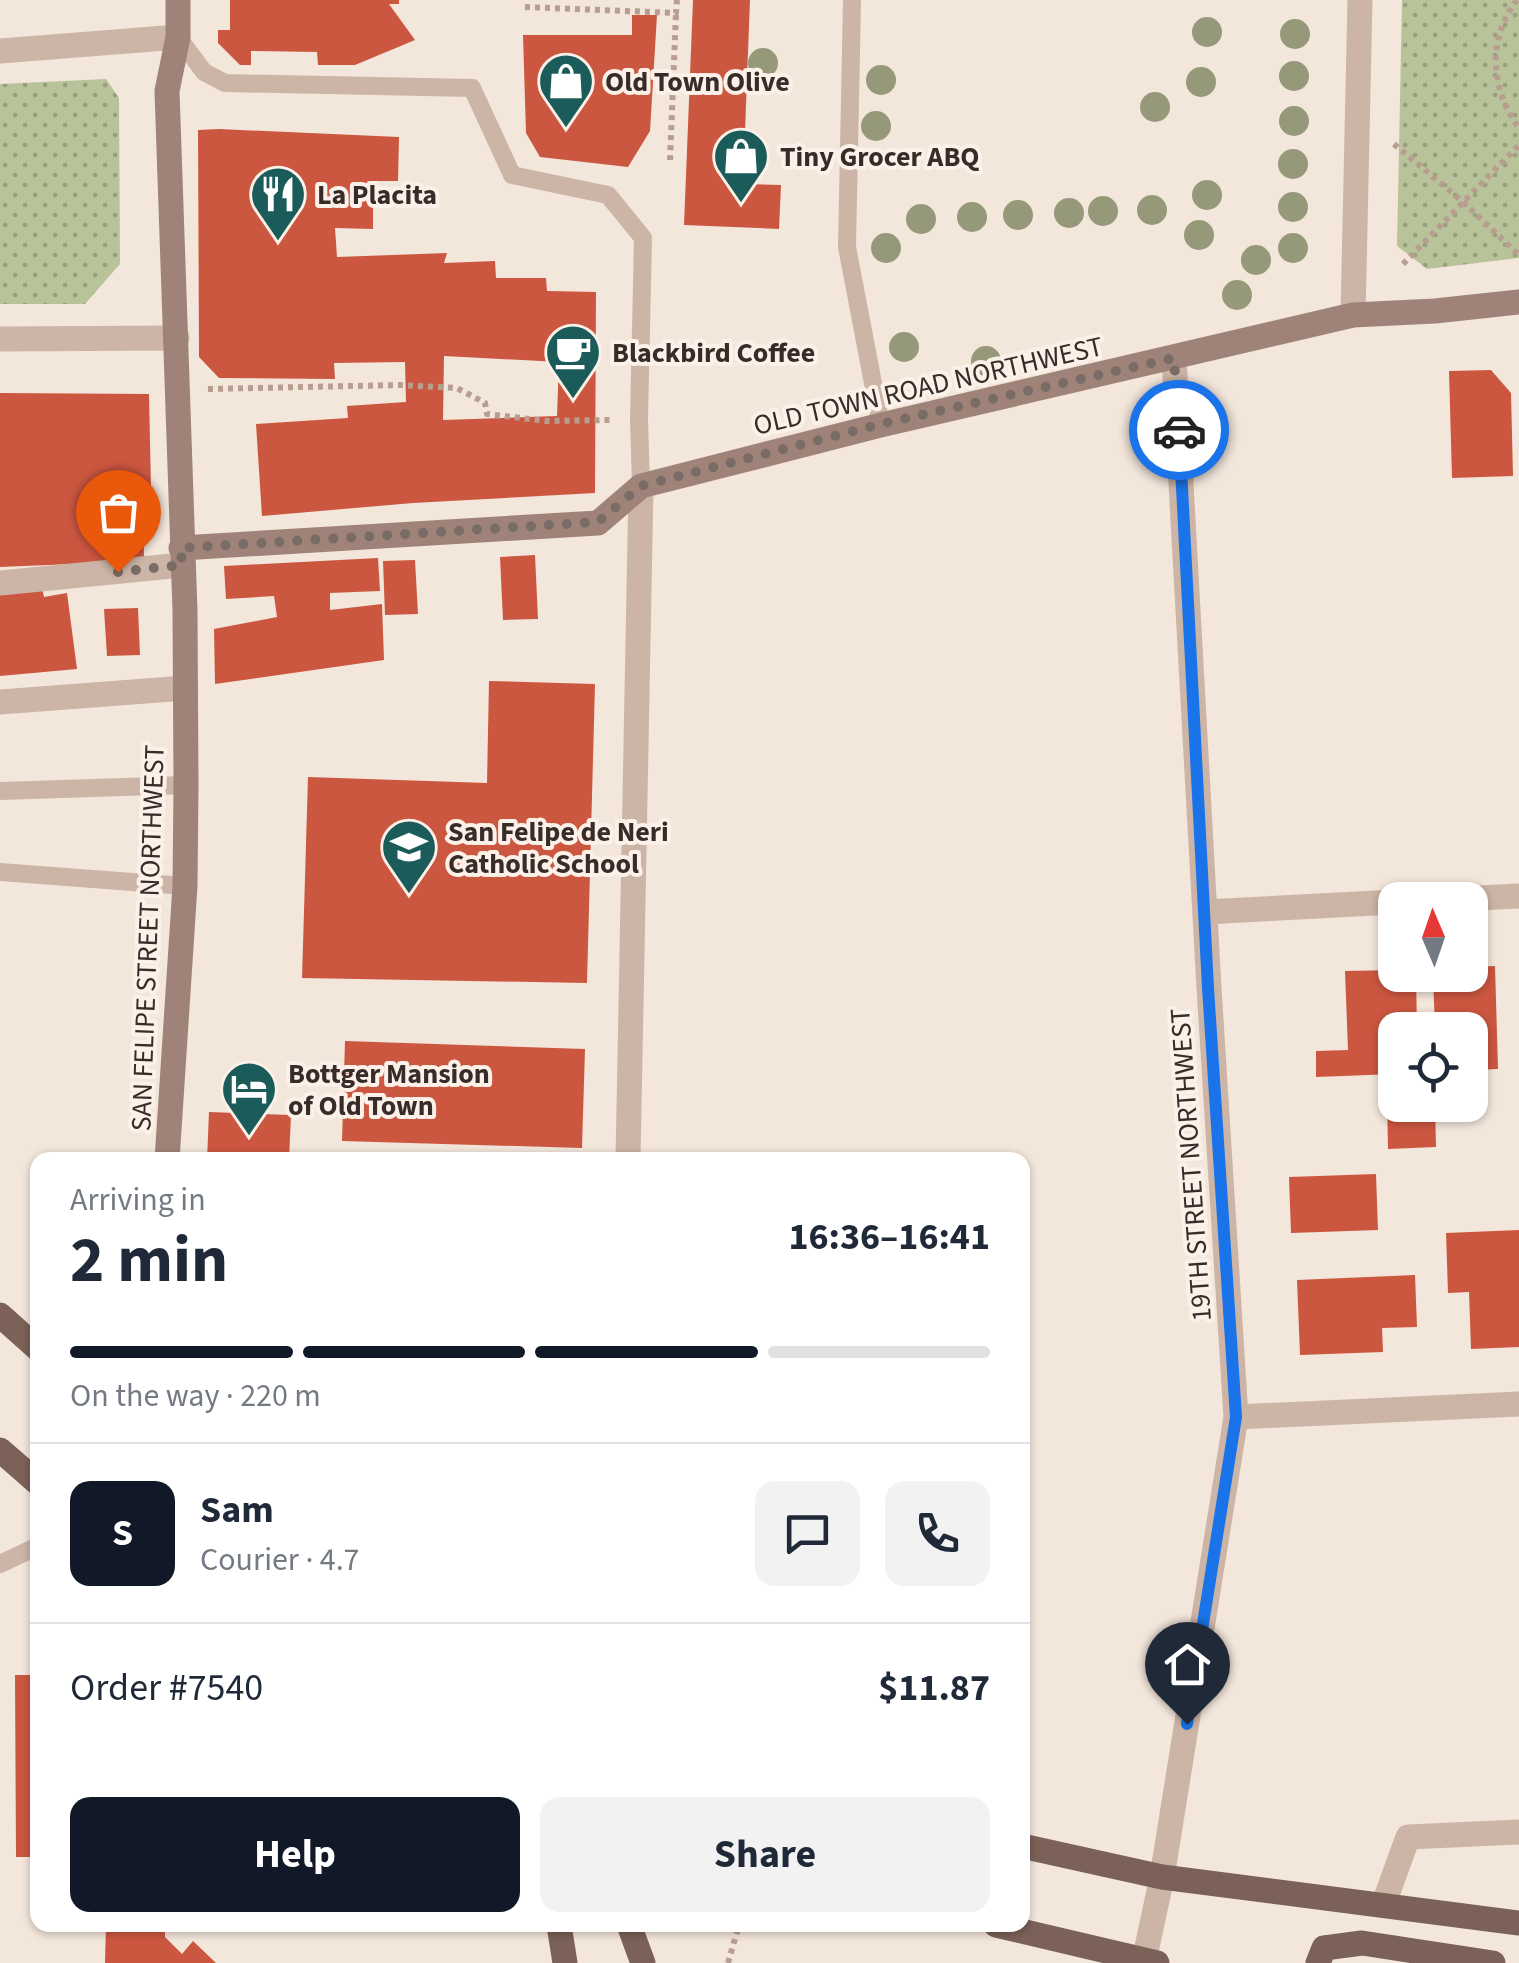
<!DOCTYPE html>
<html lang="en">
<head>
<meta charset="utf-8">
<style>
  body { margin:0; font-family:"Source Sans 3",sans-serif; background:#f2f2f3; color:#1f2937; height:100vh; display:flex; flex-direction:column; font-size:38px; white-space:nowrap }
  * { box-sizing:border-box; margin:0 }
  p { font-size:32px; color:#747a83 }
  .icon { flex:none; width:55px; height:55px; fill:none; stroke:currentColor; stroke-width:2; stroke-linecap:round; stroke-linejoin:round }
  .map { position:relative; flex:1; overflow:hidden }
  .details { position:absolute; left:30px; top:1152px; width:1000px; height:780px; display:flex; flex-direction:column; background:#fff; border-radius:20px; box-shadow:0 2px 8px #0004 }
  .details>* { flex:none }
  .needle { width:65px; rotate:358deg }
  .fabs { position:absolute; left:1378px; top:882px; display:grid; gap:20px }
  .fabs a { display:grid; place-items:center; width:110px; height:110px; border-radius:20px; background:#fff; box-shadow:0 2px 8px #0004; font-size:50px }
  .pin { position:absolute; display:grid; place-items:center; width:85px; height:85px; color:#fff; margin:-102px -42px; border-radius:50% 50% 50% 0; rotate:-45deg; box-shadow:0 0 10px #0007 }
  .pin .icon { rotate:45deg }
  .courier { position:absolute; display:grid; place-items:center; width:100px; height:100px; margin:-50px; border:8px solid #1a73e8; border-radius:50%; background:#fff; color:#222; box-shadow:0 2px 12px #0007 }
  .headline em { font-style:normal; font-weight:700 }
  .headline div { display:flex; flex-direction:column-reverse }
  .headline { display:flex; align-items:center; justify-content:space-between; height:170px; padding:0 40px }
  h1 { font-size:65px; font-weight:700; line-height:75px }
  .bar { display:grid; grid-template-columns:repeat(4,1fr); gap:15px 10px; align-content:center; height:120px; padding:0 40px }
  .bar i { height:12px; border-radius:8px; background:#e0e1e3 }
  .bar .current { background:#111827 }
  .bar p { grid-column:span 4 }
  .line { display:flex; align-items:center; gap:25px; padding:0 40px; border-top:2px solid #e0e1e3 }
  .line div { flex:1 }
  .round { display:grid; place-items:center; flex:none; width:105px; height:105px; border-radius:20px; background:#f2f2f3 }
  .action { display:flex; gap:20px; margin-top:auto; padding:20px 40px }
  .action a { flex:1; height:115px; border-radius:20px; background:#111827; color:#fff; font-size:40px; font-weight:700; line-height:115px; text-align:center }
  .action a+a { background:#f2f2f3; color:#1f2937 }
  .map>svg:first-child { display:block }
  .park { fill:url(#park-dots) }
  .building { fill:#cc5740; fill-rule:evenodd }
  .lines { fill:none; stroke-linecap:round; stroke-linejoin:round }
  .path { stroke:#b89e90; stroke-width:6; stroke-dasharray:5 5; stroke-linecap:butt }
  .lane { stroke:#ccb5a6; stroke-width:18 }
  .street { stroke:#ccb5a6; stroke-width:25 }
  .secondary { stroke:#a08378; stroke-width:25 }
  .primary { stroke:#7b6158; stroke-width:25 }
  .tree { fill:#96987a }
  .done { stroke:#796c67; stroke-width:10; stroke-dasharray:0 18 }
  .route { stroke:#1a73e8; stroke-width:12 }
  .labels { text-anchor:middle; stroke-width:8; stroke-linejoin:round; paint-order:stroke }
  .poi-label { font-size:28px; font-weight:bold; fill:#382b28; stroke:#fbf1e8; text-anchor:start }
  .street-label { font-size:28px; fill:#382b28; stroke:#fbf1e8 }
</style>
</head>
<body>
<div class="map">
<svg width="1519" height="1963" viewBox="0 0 1519 1963">
  <defs>
    <pattern id="park-dots" width="8" height="8" patternUnits="userSpaceOnUse" patternTransform="scale(2.5)"><rect width="8" height="8" fill="#b9c39a"/><path d="M2 2h.1M6 6h.1" fill="none" stroke="#979f7e" stroke-width="1.8" stroke-linecap="round"/></pattern>
  </defs>
  <rect width="100%" height="100%" fill="#f3e6db"/>
  <!-- park -->
  <path class="park" d="M1402 0H1519V258L1427 269 1397 246Z
    M106 79 119 98 120 264 85 304H0V84Z"/>
  <!-- building -->
  <path class="building" d="M230 0H399V4H389L415 40 355 65H318L317 52 251 51V65H240L218 43V30H230Z
    M693 0H750L743 184 781 185 779 229 684 225Z
    M632 15H657L650 131 628 167 540 157 526 133 523 35H632Z
    M219 129 399 137 398 181H373V229L335 228 337 257 447 253 444 263 495 261 496 278H546L547 291 596 292 595 493 413 503 262 516 256 424 348 418 347 406 406 402 405 362 334 363 335 379 219 378 199 357 198 130ZM444 356 559 362 557 416 443 420Z
    M1491 370 1511 393 1513 476 1452 478 1449 371Z
    M0 393 149 394 151 489H143L144 561 0 567Z
    M535 555 538 619 503 620 500 557Z
    M378 558 380 591 330 593V610L382 604 384 660 215 684 214 629 277 617 274 596 226 599 224 566Z
    M415 560 418 614 385 615 383 561Z
    M42 588 44 597 67 593 77 669 0 676V591Z
    M138 608 140 655 107 656 104 609Z
    M489 681 595 684 587 983 302 978 308 777 487 783Z
    M1495 966 1498 1069 1470 1070V1030H1435L1433 975H1470V967Z
    M1395 970V975H1416L1417 1030H1395V1074L1316 1077V1051L1348 1050 1345 971Z
    M345 1041 585 1049 582 1148 342 1141Z
    M1387 1097H1395V1105H1435L1436 1147 1388 1149Z
    M209 1112 291 1115 289 1160H207Z
    M1376 1174 1378 1230 1291 1233 1289 1177Z
    M1519 1230V1347L1471 1349 1469 1292 1448 1293 1446 1233Z
    M1415 1275 1417 1327 1382 1328 1383 1352 1300 1355 1297 1280Z
    M15 1675H38V1857H16Z
    M106 1925H165V1937L182 1954 193 1941 216 1963H105Z"/>
  <g class="lines">
    <!-- path -->
    <path class="path" d="M1517 0C1487 39 1490 89 1519 128
      M525 7 676 13 677 0
      M1394 144 1463 202 1519 255
      M670 160 676 13
      M1403 264 1519 145
      M208 389 400 385 457 388 485 403 487 414 547 421 612 420
      M728 1963 739 1925"/>
    <!-- lane -->
    <path class="lane" d="M852 0 847 247 881 425
      M178 37 204 72 225 83 472 88 512 175 608 195 643 238 639 419 641 486
      M0 791 186 785
      M0 872 185 886
      M0 1564 38 1546"/>
    <!-- street -->
    <path class="street" d="M0 51 178 37
      M1353 315 1360 0
      M0 339 177 338
      M0 583 182 565
      M0 702 185 688
      M1437 900 1519 896
      M1205 912 1395 902
      M628 1160 641 486
      M1236 1417 1519 1404
      M1384 1903 1408 1837 1519 1832
      M1144 1961 1162 1877 1236 1417 1209 988 1174 358"/>
    <!-- secondary -->
    <path class="secondary" d="M181 548 598 523 641 486 881 425 1353 315 1435 311 1519 302
      M167 1160 185 886 186 785 185 611 167 91 178 37V0"/>
    <!-- primary -->
    <path class="primary" d="M0 1315 38 1349
      M0 1450 38 1483
      M1022 1846 1162 1877 1519 1923
      M559 1925 565 1963
      M629 1925 643 1963
      M996 1925 1157 1963
      M1318 1963 1324 1948 1362 1943 1493 1963"/>
  </g>
  <!-- trees -->
  <g class="tree">
    <circle cx="1207" cy="32" r="15"/>
    <circle cx="1295" cy="34" r="15"/>
    <circle cx="763" cy="63" r="15"/>
    <circle cx="1294" cy="76" r="15"/>
    <circle cx="881" cy="80" r="15"/>
    <circle cx="1201" cy="82" r="15"/>
    <circle cx="1155" cy="107" r="15"/>
    <circle cx="1294" cy="121" r="15"/>
    <circle cx="876" cy="126" r="15"/>
    <circle cx="1293" cy="164" r="15"/>
    <circle cx="1207" cy="195" r="15"/>
    <circle cx="1293" cy="207" r="15"/>
    <circle cx="1152" cy="210" r="15"/>
    <circle cx="1103" cy="211" r="15"/>
    <circle cx="1069" cy="213" r="15"/>
    <circle cx="1018" cy="215" r="15"/>
    <circle cx="972" cy="217" r="15"/>
    <circle cx="921" cy="219" r="15"/>
    <circle cx="1199" cy="235" r="15"/>
    <circle cx="886" cy="248" r="15"/>
    <circle cx="1293" cy="248" r="15"/>
    <circle cx="1256" cy="260" r="15"/>
    <circle cx="1237" cy="295" r="15"/>
    <circle cx="904" cy="347" r="15"/>
    <circle cx="986" cy="361" r="15"/>
  </g>
  <g class="lines">
    <!-- done -->
    <path class="done" d="M118 572 182 565 181 548 598 522 641 486 881 424 1174 358 1179 430"/>
    <!-- route -->
    <path class="route" d="M1179 430 1208 988 1236 1417 1187 1724"/>
  </g>
  <!-- icons -->
  <defs>
    <g id="shop-pin" transform="scale(2.875)"><path d="M0 17L-7.5 6A9.5 9.5 0 1 1 7.5 6Z" fill="#1b5c5b" stroke="#fbf1e8"/><path d="M-5-2.5h2.3a2.7 3.5 0 0 1 5.4 0H5L5.5 6h-11ZM-1.5-2.5h3a1.5 2.3 0 0 0-3 0Z" fill="#fff"/></g>
    <g id="restaurant-pin" transform="scale(2.875)"><path d="M0 17L-7.5 6A9.5 9.5 0 1 1 7.5 6Z" fill="#1b5c5b" stroke="#fbf1e8"/><path d="M-5-6h1v4h1v-4h1v4h1v-4h1v5L-1.5 .5V6h-2V.5L-5-1ZM5-6V6H3V1.5H1.5Q1.5-4 5-6Z" fill="#fff"/></g>
    <g id="cafe-pin" transform="scale(2.875)"><path d="M0 17L-7.5 6A9.5 9.5 0 1 1 7.5 6Z" fill="#1b5c5b" stroke="#fbf1e8"/><path d="M-5.5-4.5H6V0H3Q3 3.5 0 3.5H-2.5Q-5.5 3.5-5.5 0ZM3-3.2v2h1.7v-2ZM-6 4.5H4V6H-6Z" fill="#fff"/></g>
    <g id="school-pin" transform="scale(2.875)"><path d="M0 17L-7.5 6A9.5 9.5 0 1 1 7.5 6Z" fill="#1b5c5b" stroke="#fbf1e8"/><path d="M0-5L7-2L0 1L-7-2ZM-4 1L0 2.5L4 1V4Q0 6-4 4Z" fill="#fff"/></g>
    <g id="hotel-pin" transform="scale(2.875)"><path d="M0 17L-7.5 6A9.5 9.5 0 1 1 7.5 6Z" fill="#1b5c5b" stroke="#fbf1e8"/><path d="M-6-4.5h1.5V1H6V5H4.5V3h-9V5H-6ZM-4 0a1.8 1.8 0 1 1 3.6 0ZM.5 0V-2.5h3Q6-2.5 6 0Z" fill="#fff"/></g>
  </defs>
  <g fill-rule="evenodd">
    <use href="#shop-pin" x="566" y="81"/>
    <use href="#shop-pin" x="741" y="156"/>
    <use href="#restaurant-pin" x="278" y="194"/>
    <use href="#cafe-pin" x="573" y="352"/>
    <use href="#school-pin" x="409" y="847"/>
    <use href="#hotel-pin" x="249" y="1089"/>
  </g>
  <g class="labels">
    <!-- poi labels -->
    <g class="poi-label">
      <text x="605" y="91">Old Town Olive</text>
      <text x="780" y="166">Tiny Grocer ABQ</text>
      <text x="317" y="204">La Placita</text>
      <text x="612" y="362">Blackbird Coffee</text>
      <text x="448" y="841">San Felipe de Neri<tspan x="448" dy="32">Catholic School</tspan></text>
      <text x="288" y="1083">Bottger Mansion<tspan x="288" dy="32">of Old Town</tspan></text>
    </g>
    <!-- street labels -->
    <g class="street-label">
      <text transform="translate(928 385) rotate(-13)" y="10">OLD TOWN ROAD NORTHWEST</text>
      <text transform="translate(147 938) rotate(-88)" y="10">SAN FELIPE STREET NORTHWEST</text>
      <text transform="translate(1190 1165) rotate(-94)" y="10">19TH STREET NORTHWEST</text>
    </g>
  </g>
</svg>
<div class="fabs">
<a><svg class="needle" viewBox="-14 -14 28 28"><path d="M0-13l5 13h-10z" fill="#e53935"/><path d="M0 13l5-13h-10z" fill="#747a83"/></svg></a>
<a><svg class="icon" aria-label="locate" viewBox="0 0 24 24"><circle cx="12" cy="12" r="6"/><path d="M12 2v4M12 18v4M2 12h4M18 12h4"/></svg></a>
</div>
<div class="pin" style="left:118px;top:572px;background:#ea580c"><svg class="icon" aria-label="bag" viewBox="0 0 24 24"><path d="M5 8h14l-1 12H6zM9 8a3 3 0 0 1 6 0"/></svg></div>
<div class="pin" style="left:1187px;top:1724px;background:#1f2937"><svg class="icon" aria-label="home" viewBox="0 0 24 24"><path d="M3 11l9-7 9 7M6 9v11h12V9"/></svg></div>
<div class="courier" style="left:1179px;top:430px"><svg class="icon" aria-label="car" viewBox="0 0 24 24"><path d="M5 17H2v-5l4-1 3-4h7l3 4 3 1v5h-3M9 17h6M6 11h13"/><circle cx="7" cy="17" r="2"/><circle cx="17" cy="17" r="2"/></svg></div>
<section class="details">
<div class="headline"><div><h1>2 min</h1><p>Arriving in</p></div><em>16:36–16:41</em></div>
<div class="bar"><i class="current"></i><i class="current"></i><i class="current"></i><i></i><p>On the way · 220 m</p></div>
<div class="line" style="height:180px"><b class="round" style="background:#111827;color:#fff">S</b><div><b>Sam</b><p>Courier · 4.7</p></div><a class="round"><svg class="icon" aria-label="chat" viewBox="0 0 24 24"><path d="M4 5h16v11H9l-5 4z"/></svg></a><a class="round"><svg class="icon" aria-label="phone" viewBox="0 0 24 24"><path d="M5 4h4l2 5-3 2q2 4 5 5l2-3 5 2v4C11 20 4 13 5 4z"/></svg></a></div>
<div class="line" style="height:130px"><div>Order #7540</div><b>$11.87</b></div>
<div class="action"><a>Help</a><a>Share</a></div>
</section>
</div>
</body>
</html>
